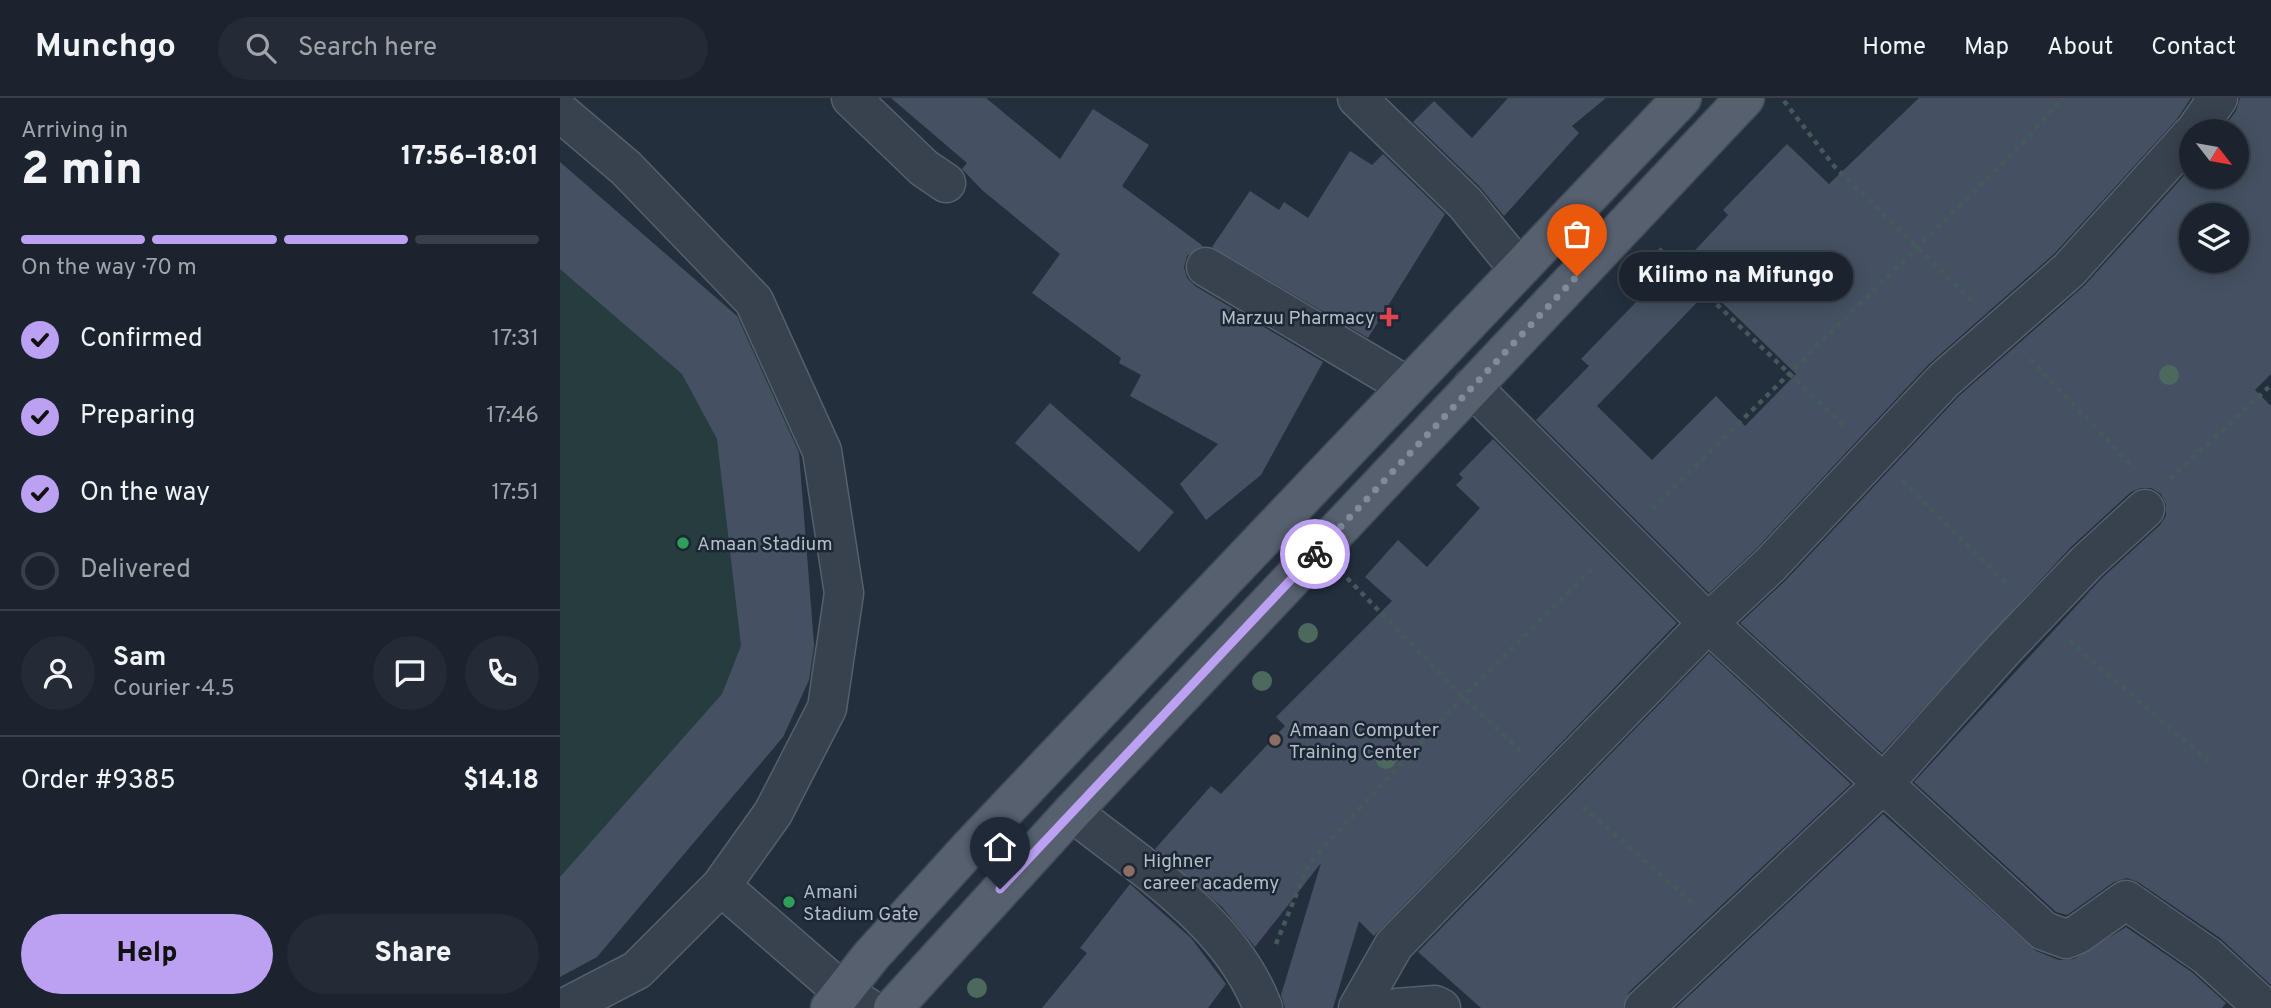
<!DOCTYPE html>
<html lang="en">
<head>
<meta charset="utf-8">
<style>
  body { margin:0; font-family:Overpass,sans-serif; background:#242b36; color:#f1f3f6; height:100vh; display:flex; flex-direction:column; font-size:26px; white-space:nowrap }
  * { box-sizing:border-box; margin:0 }
  p { font-size:23px; color:#a0a4aa }
  .icon { flex:none; width:38px; height:38px; fill:none; stroke:currentColor; stroke-width:2; stroke-linecap:round; stroke-linejoin:round }
  .map { position:relative; flex:1; overflow:hidden }
  .drawer { display:flex; flex-direction:column; background:#1b232e; width:560px }
  .drawer>* { flex:none }
  .needle { width:46px; rotate:121deg }
  .controls { position:absolute; left:1619px; top:21px; display:grid; gap:14px }
  .controls a { display:grid; place-items:center; width:70px; height:70px; border-radius:50%; background:#1b232e; box-shadow:0 4px 18px #0003,0 0 0 2px #39404a; font-size:35px }
  .pin { position:absolute; display:grid; place-items:center; width:60px; height:60px; color:#fff; margin:-72px -30px; border-radius:50% 50% 50% 0; rotate:-45deg; box-shadow:0 0 7px #0007 }
  .pin .icon { rotate:45deg }
  .courier { position:absolute; display:grid; place-items:center; width:70px; height:70px; margin:-35px; border:5px solid #bca0f2; border-radius:50%; background:#fff; color:#222; box-shadow:0 2px 9px #0007 }
  .bubble { position:absolute; height:49px; border-radius:24px; background:#1b232e; box-shadow:0 4px 18px #0003,0 0 0 2px #39404a; font-size:23px; font-weight:800; line-height:49px; text-align:center }
  .headline em { font-style:normal; font-weight:800 }
  .headline div { display:flex; flex-direction:column-reverse }
  .headline { display:flex; align-items:center; justify-content:space-between; height:119px; padding:0 21px }
  h1 { font-size:46px; font-weight:800; line-height:52px }
  .bar { display:grid; grid-template-columns:repeat(4,1fr); gap:10px 7px; align-content:center; height:84px; padding:0 21px }
  .bar i { height:9px; border-radius:5px; background:#39404a }
  .bar .on { background:#bca0f2 }
  .bar p { grid-column:span 4 }
  .line { display:flex; align-items:center; gap:18px; padding:0 21px; border-top:2px solid #39404a }
  .line div { flex:1 }
  .round { display:grid; place-items:center; flex:none; width:74px; height:74px; border-radius:37px; background:#242b36 }
  ol { padding:0 21px; list-style:none }
  li { display:flex; align-items:center; gap:21px; height:77px }
  li p { margin-inline-start:auto }
  li .icon { padding:7px; border-radius:50%; background:#bca0f2; color:#111; stroke-width:4 }
  li:last-child { color:#a0a4aa }
  li i { width:38px; height:38px; border:4px solid #39404a; border-radius:50% }
  .primary-button { display:flex; gap:14px; margin-top:auto; padding:14px 21px }
  .primary-button a { flex:1; height:80px; border-radius:42px; background:#bca0f2; color:#111; font-size:28px; font-weight:800; line-height:80px; text-align:center }
  .primary-button a+a { background:#242b36; color:#f1f3f6 }
  header { display:flex; align-items:center; gap:42px; box-sizing:border-box; height:98px; padding:0 35px; background:#1b232e; border-bottom:2px solid #39404a }
  header strong { font-size:33px }
  nav { display:flex; gap:38px; margin-inline-start:auto; font-size:24px }
  .search { width:490px; height:63px; background:#242b36; display:flex; align-items:center; gap:18px; box-sizing:border-box; padding:0 24px; border-radius:38px; color:#a0a4aa; font-size:26px }
  main { display:flex; flex:1; min-height:0 }
  .map>svg:first-child { display:block }
  .green { fill:#263c3f }
  .building { fill:#455162; fill-rule:evenodd }
  .lines { fill:none; stroke-linecap:round; stroke-linejoin:round }
  .minor-casing { stroke:#565f6c; stroke-width:41 }
  .major-casing { stroke:#414a57; stroke-width:41 }
  .path { stroke:#44595c; stroke-width:4.5; stroke-dasharray:5 5; stroke-linecap:butt }
  .minor { stroke:#38414e; stroke-width:38 }
  .major { stroke:#56606e; stroke-width:38 }
  .tree { fill:#4b6a5d }
  .done { stroke:#828b98; stroke-width:7; stroke-dasharray:0 12.6 }
  .route { stroke:#bca0f2; stroke-width:9 }
  .health-dot { fill:#e0444e; stroke:#1d2633; stroke-width:2.5 }
  .leisure-dot { fill:#2e9e5b; stroke:#1d2633; stroke-width:2.5 }
  .education-dot { fill:#8d6e63; stroke:#1d2633; stroke-width:2.5 }
  .labels { text-anchor:middle; stroke-width:5; stroke-linejoin:round; paint-order:stroke }
  .poi-label { font-size:19px; fill:#b4bcc9; stroke:#1d2633; text-anchor:start }
</style>
</head>
<body>
<header>
<strong>Munchgo</strong>
<div class="search"><svg class="icon" aria-label="search" viewBox="0 0 24 24"><circle cx="10" cy="10" r="6"/><path d="M15 15l6 6"/></svg>Search here</div>
<nav><a>Home</a><a>Map</a><a>About</a><a>Contact</a></nav>
</header>
<main>
<section class="drawer">
<div class="headline"><div><h1>2 min</h1><p>Arriving in</p></div><em>17:56–18:01</em></div>
<div class="bar"><i class="on"></i><i class="on"></i><i class="on"></i><i></i><p>On the way · 70 m</p></div>
<ol>
<li><svg class="icon" aria-label="check" viewBox="0 0 24 24"><path d="M5 12l5 5 9-10"/></svg>Confirmed<p>17:31</p></li>
<li><svg class="icon" aria-label="check" viewBox="0 0 24 24"><path d="M5 12l5 5 9-10"/></svg>Preparing<p>17:46</p></li>
<li><svg class="icon" aria-label="check" viewBox="0 0 24 24"><path d="M5 12l5 5 9-10"/></svg>On the way<p>17:51</p></li>
<li><i></i>Delivered</li>
</ol>
<div class="line" style="height:126px"><a class="round"><svg class="icon" aria-label="person" viewBox="0 0 24 24"><circle cx="12" cy="8" r="4"/><path d="M4 21q1-7 8-7t8 7"/></svg></a><div><b>Sam</b><p>Courier · 4.5</p></div><a class="round"><svg class="icon" aria-label="chat" viewBox="0 0 24 24"><path d="M4 5h16v11H9l-5 4z"/></svg></a><a class="round"><svg class="icon" aria-label="phone" viewBox="0 0 24 24"><path d="M5 4h4l2 5-3 2q2 4 5 5l2-3 5 2v4C11 20 4 13 5 4z"/></svg></a></div>
<div class="line" style="height:91px"><div>Order #9385</div><b>$14.18</b></div>
<div class="primary-button"><a>Help</a><a>Share</a></div>
</section>
<div class="map">
<svg width="1711" height="910" viewBox="0 0 1711 910">
  <rect width="100%" height="100%" fill="#242f3e"/>
  <!-- green -->
  <path class="green" d="M0 64 183 223 236 323 256 567 223 639 37 859 0 879Z"/>
  <!-- building -->
  <path class="building" d="M331 0H426L500 61 533 11 589 47 562 88 643 148 627 158 624 169 627 180 635 188 763 264 701 377 646 422 620 386 658 346 570 298 581 277 559 265 561 260 472 195 500 156 422 92 402 71 407 65Z
    M948 0H1046L1012 28 1019 35 944 118 920 89 853 24 874 3 912 40Z
    M1359 0H1631L1617 21 1494 156 1368 267 1195 452 1149 495 976 322 1029 268 1021 261 1108 171 1113 176 1168 117 1163 112 1227 46 1269 86ZM1149 192 1236 276 1185 328 1156 298 1092 362 1037 308Z
    M1680 0H1711V276L1695 292 1711 308V887L1660 840 1578 784 1567 780 1554 784 1507 817 1496 814 1354 684 1541 481 1600 427 1606 418V407L1601 396 1591 390H1581L1571 394 1511 449 1322 655 1180 525 1226 482 1399 298 1525 187 1631 70V79H1676V33H1661L1676 13ZM1631 117H1676V163H1631Z
    M790 53 812 67 823 56 885 116 808 240 652 149 690 93 719 112 724 104 748 120Z
    M0 64 177 218 239 355 254 547 249 582 223 639 37 859 0 879V779L162 596 181 548 157 341 122 276 0 171Z
    M490 305 614 414 579 454 455 345Z
    M933 341 1117 525 814 838 799 823 773 910H725L721 897 761 765 695 849 662 809 595 751 651 688 661 696 725 628 716 619 832 503 805 479 838 442 867 469 920 410 896 387 903 380 899 376Z
    M1149 555 1291 686 1069 894 1063 910H921L858 854Z
    M1323 716 1476 853 1499 862 1514 861 1566 829 1633 875 1666 905 1662 910H1116Z
    M570 786 631 840 666 886 648 910H482L527 855 520 850Z"/>
  <g class="lines">
    <!-- minor casing -->
    <g class="minor-casing">
      <path id="minor" d="M291 0 364 70 386 85
        M797 0 905 105 958 170
        M0 14 66 70 194 203 262 353 284 495 267 610 213 715 161 788 77 872 4 910
        M1635 33 1658 0
        M646 169 847 288
        M912 289 1148 525 1484 833 1506 841 1518 836 1566 802 1647 858 1704 910
        M512 714C582 770 670 823 703 910
        M161 788 283 894 308 910
        M798 910 834 847 1148 525 1210 467 1384 282 1509 172 1631 37
        M837 910 875 907 881 910
        M1084 910 1324 685 1444 551 1526 465 1585 411"/>
    </g>
    <!-- major casing -->
    <g class="major-casing">
      <path id="major" d="M270 910 311 858 411 748 1122 0
        M333 910 512 714 1185 0"/>
    </g>
    <!-- path -->
    <path class="path" d="M1224 3 1274 68 1412 203
      M1099 151 1285 329
      M1470 261 1575 371
      M1610 381 1711 287
      M1342 383 1448 487
      M1092 411 1462 46 1502 0
      M787 480 903 599 965 657
      M1509 543 1648 663
      M1023 709 1135 807
      M716 846 749 765 903 599 1034 469"/>
    <!-- minor -->
    <use href="#minor" class="minor"/>
    <!-- major -->
    <use href="#major" class="major"/>
  </g>
  <!-- trees -->
  <g class="tree">
    <circle cx="1609" cy="277" r="10"/>
    <circle cx="748" cy="535" r="10"/>
    <circle cx="702" cy="583" r="10"/>
    <circle cx="826" cy="661" r="10"/>
    <circle cx="417" cy="890" r="10"/>
  </g>
  <g class="lines">
    <!-- done -->
    <path class="done" d="M755 456 1017 178"/>
    <!-- route -->
    <path class="route" d="M440 791 755 456"/>
  </g>
  <!-- markers -->
  <path class="health-dot" d="M825.5 208.5h7v7h7v7h-7v7h-7v-7h-7v-7h7z"/>
  <g class="leisure-dot">
    <circle cx="123" cy="445" r="7"/>
    <circle cx="229" cy="804" r="7"/>
  </g>
  <g class="education-dot">
    <circle cx="715" cy="642" r="7"/>
    <circle cx="569" cy="773" r="7"/>
  </g>
  <g class="labels">
    <!-- poi labels -->
    <g class="poi-label">
      <text x="815" y="226" text-anchor="end">Marzuu Pharmacy</text>
      <text x="137" y="452">Amaan Stadium</text>
      <text x="729" y="638">Amaan Computer<tspan x="729" dy="22">Training Center</tspan></text>
      <text x="583" y="769">Highner<tspan x="583" dy="22">career academy</tspan></text>
      <text x="243" y="800">Amani<tspan x="243" dy="22">Stadium Gate</tspan></text>
    </g>
  </g>
</svg>
<div class="controls">
<a><svg class="needle" viewBox="-14 -14 28 28"><path d="M0-13l5 13h-10z" fill="#e53935"/><path d="M0 13l5-13h-10z" fill="#a0a4aa"/></svg></a>
<a><svg class="icon" aria-label="layers" viewBox="0 0 24 24"><path d="M12 4l9 5-9 5-9-5zM3 14l9 5 9-5"/></svg></a>
</div>
<div class="pin" style="left:1017px;top:178px;background:#ea580c"><svg class="icon" aria-label="bag" viewBox="0 0 24 24"><path d="M5 8h14l-1 12H6zM9 8a3 3 0 0 1 6 0"/></svg></div>
<div class="pin" style="left:440px;top:791px;background:#1f2937"><svg class="icon" aria-label="home" viewBox="0 0 24 24"><path d="M3 11l9-7 9 7M6 9v11h12V9"/></svg></div>
<div class="courier" style="left:755px;top:456px"><svg class="icon" aria-label="bike" viewBox="0 0 24 24"><circle cx="6" cy="16" r="4"/><circle cx="18" cy="16" r="4"/><path d="M6 16l4-8h5l3 8M10 8l3 8H6M13 5h3"/></svg></div>
<div class="bubble" style="left:1059px;top:154px;width:234px">Kilimo na Mifungo</div>
</div>
</main>
</body>
</html>
